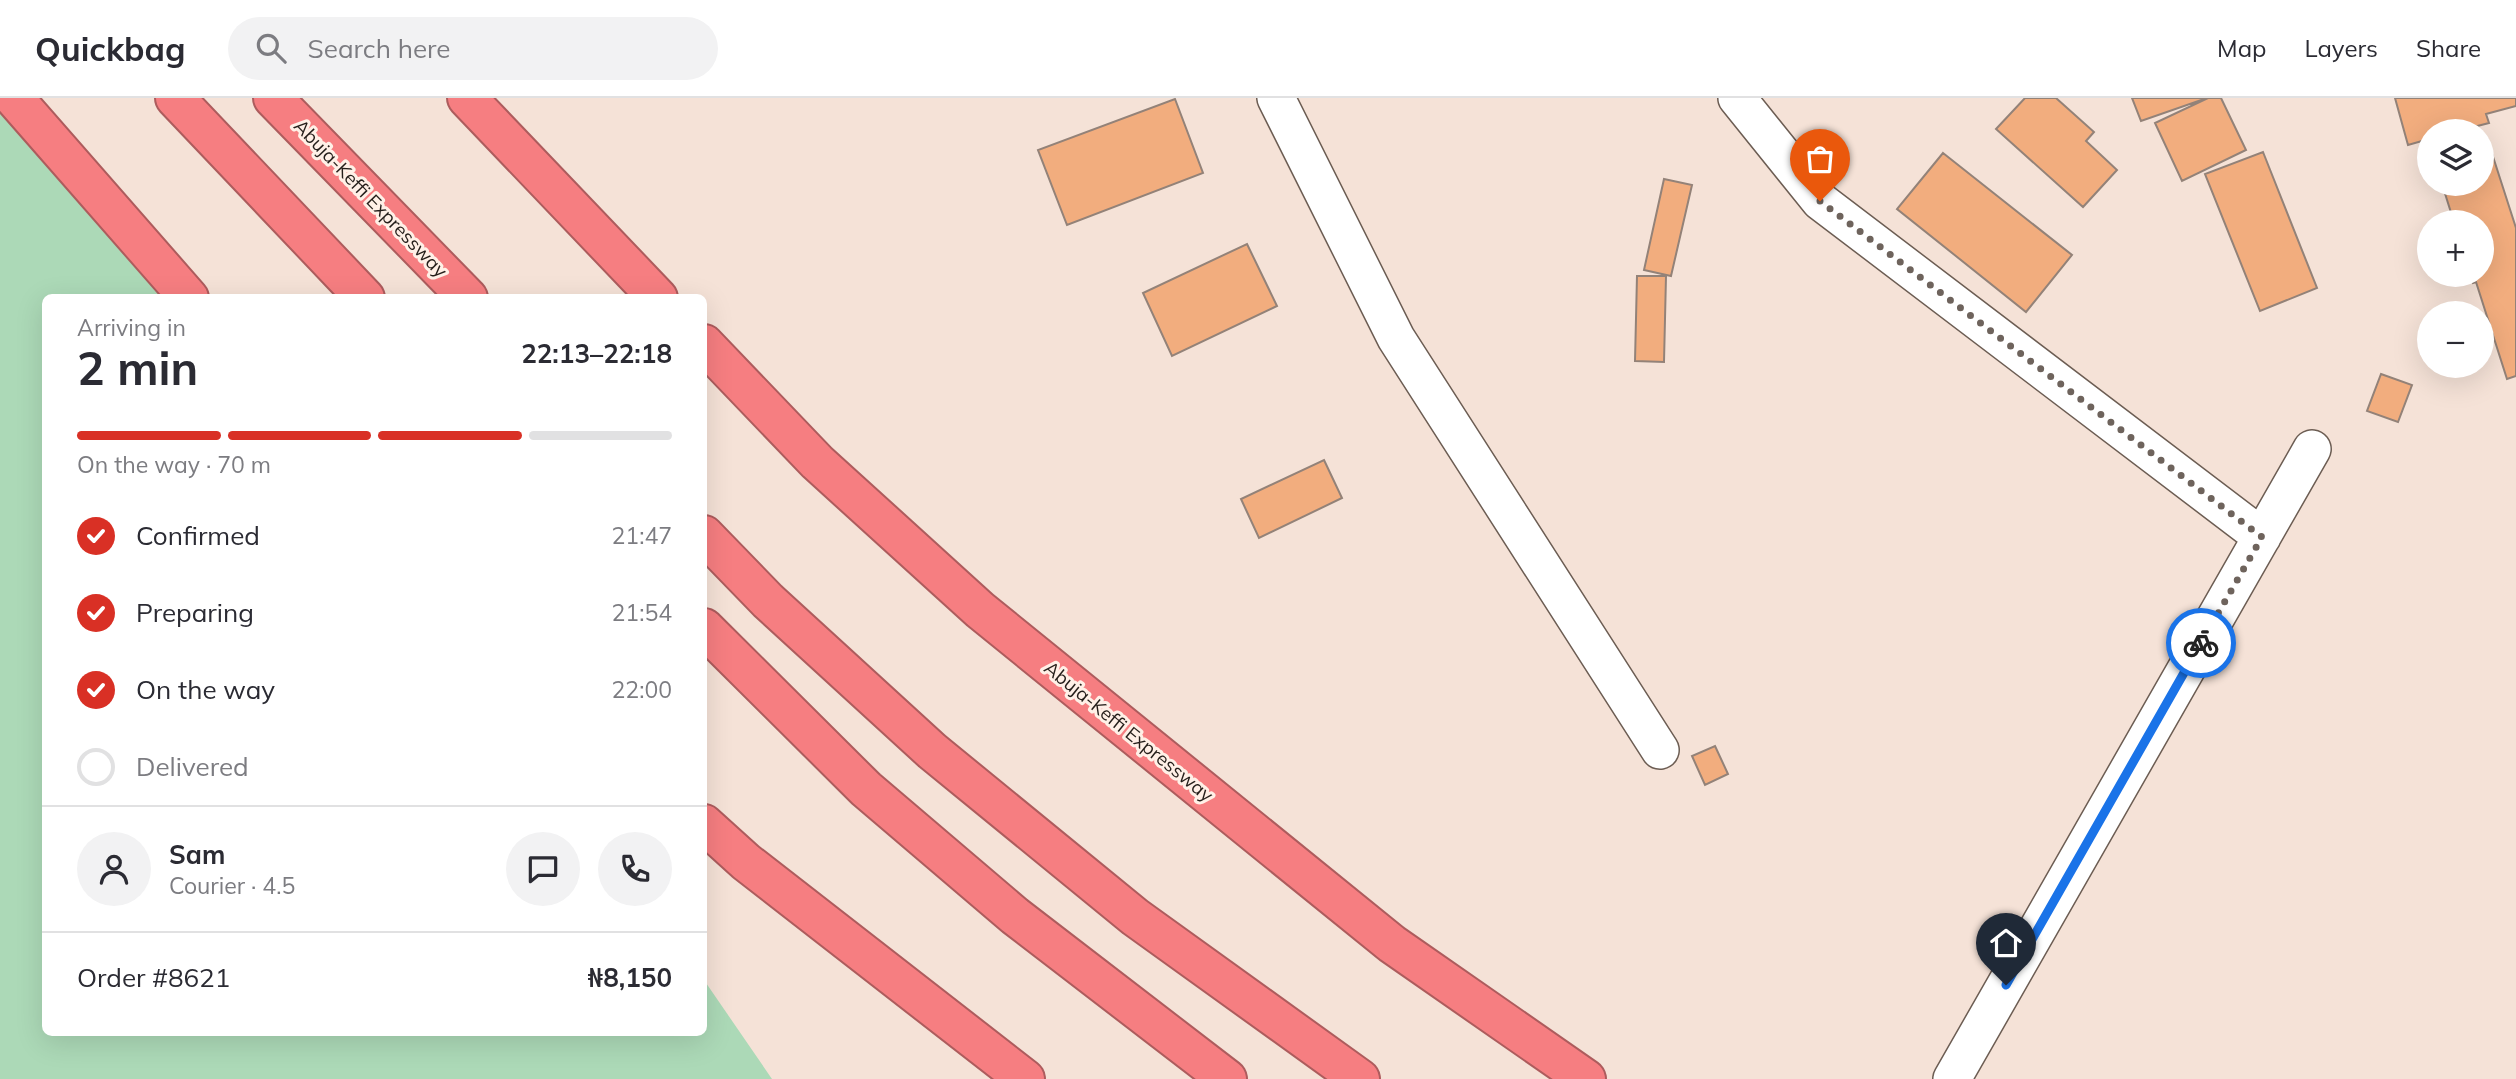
<!DOCTYPE html>
<html lang="en">
<head>
<meta charset="utf-8">
<style>
  body { margin:0; font-family:Mulish,sans-serif; background:#f2f2f3; color:#2b2b33; height:100vh; display:flex; flex-direction:column; font-size:26px; white-space:nowrap }
  * { box-sizing:border-box; margin:0 }
  p { font-size:23px; color:#7c7c81 }
  .icon { flex:none; width:38px; height:38px; fill:none; stroke:currentColor; stroke-width:2; stroke-linecap:round; stroke-linejoin:round }
  .map { position:relative; flex:1; overflow:hidden }
  .sheet { position:absolute; left:42px; top:196px; width:665px; height:742px; display:flex; flex-direction:column; background:#fff; border-radius:10px; box-shadow:0 7px 28px #0002 }
  .sheet>* { flex:none }
  .fabs { position:absolute; left:2417px; top:21px; display:grid; gap:14px }
  .fabs a { display:grid; place-items:center; width:77px; height:77px; border-radius:50%; background:#fff; box-shadow:0 7px 28px #0002; font-size:35px }
  .pin { position:absolute; display:grid; place-items:center; width:60px; height:60px; color:#fff; margin:-72px -30px; border-radius:50% 50% 50% 0; rotate:-45deg; box-shadow:0 0 7px #0007 }
  .pin .icon { rotate:45deg }
  .courier { position:absolute; display:grid; place-items:center; width:70px; height:70px; margin:-35px; border:5px solid #1a73e8; border-radius:50%; background:#fff; color:#222; box-shadow:0 2px 9px #0007 }
  .head em { font-style:normal; font-weight:700 }
  .head div { display:flex; flex-direction:column-reverse }
  .head { display:flex; align-items:center; justify-content:space-between; height:119px; padding:0 35px }
  h1 { font-size:46px; font-weight:700; line-height:52px }
  .bar { display:grid; grid-template-columns:repeat(4,1fr); gap:10px 7px; align-content:center; height:84px; padding:0 35px }
  .bar i { height:9px; border-radius:5px; background:#e1e1e2 }
  .bar .selected { background:#d93025 }
  .bar p { grid-column:span 4 }
  .line { display:flex; align-items:center; gap:18px; padding:0 35px; border-top:2px solid #e1e1e2 }
  .line div { flex:1 }
  .round { display:grid; place-items:center; flex:none; width:74px; height:74px; border-radius:37px; background:#f2f2f3 }
  ol { padding:0 35px; list-style:none }
  li { display:flex; align-items:center; gap:21px; height:77px }
  li p { margin-inline-start:auto }
  li .icon { padding:7px; border-radius:50%; background:#d93025; color:#fff; stroke-width:4 }
  li:last-child { color:#7c7c81 }
  li i { width:38px; height:38px; border:4px solid #e1e1e2; border-radius:50% }
  header { display:flex; align-items:center; gap:42px; box-sizing:border-box; height:98px; padding:0 35px; background:#fff; border-bottom:2px solid #e1e1e2 }
  header strong { font-size:33px }
  nav { display:flex; gap:38px; margin-inline-start:auto; font-size:24px }
  .search { width:490px; height:63px; background:#f2f2f3; display:flex; align-items:center; gap:18px; box-sizing:border-box; padding:0 24px; border-radius:38px; color:#7c7c81; font-size:26px }
  .map>svg:first-child { display:block }
  .green { fill:#acd9b7 }
  .building { fill:#f2ad7e; stroke:#938278; stroke-width:2 }
  .lines { fill:none; stroke-linecap:round; stroke-linejoin:round }
  .minor-casing { stroke:#6c5d53; stroke-width:40 }
  .highway-casing { stroke:#ad5c5d; stroke-width:42 }
  .minor { stroke:#fff; stroke-width:37 }
  .highway { stroke:#f67e81; stroke-width:38 }
  .done { stroke:#6e635c; stroke-width:7; stroke-dasharray:0 12.6 }
  .route { stroke:#1a73e8; stroke-width:9 }
  .labels { text-anchor:middle; stroke-width:6; stroke-linejoin:round; paint-order:stroke }
  .street-label { font-size:19px; fill:#251e1a; stroke:#fff0e7 }
</style>
</head>
<body>
<header>
<strong>Quickbag</strong>
<div class="search"><svg class="icon" aria-label="search" viewBox="0 0 24 24"><circle cx="10" cy="10" r="6"/><path d="M15 15l6 6"/></svg>Search here</div>
<nav><a>Map</a><a>Layers</a><a>Share</a></nav>
</header>
<div class="map">
<svg width="2516" height="981" viewBox="0 0 2516 981">
  <rect width="100%" height="100%" fill="#f5e2d7"/>
  <!-- green -->
  <path class="green" d="M0 0 178 199 46 200V934H704V882L772 981H0Z"/>
  <!-- building -->
  <path class="building" d="M2025 0H2056L2094 34 2086 43 2117 72 2083 109 1996 31Z
    M2132 0H2207L2141 23Z
    M2208 0H2221L2246 52 2182 83 2155 25Z
    M2395 0H2516V8L2486 16 2489 25 2458 33H2429V41L2408 47Z
    M1175 1 1203 75 1067 127 1038 52Z
    M2487 40 2516 130V278L2507 281 2476 184 2473 185 2470 177H2482V124H2454L2442 86H2482V42Z
    M2263 54 2317 190 2260 213 2205 76Z
    M1943 55 2072 157 2026 214 1897 111Z
    M1664 81 1692 87 1671 178 1644 172Z
    M1247 146 1277 208 1172 258 1143 195Z
    M1637 178H1666L1664 264 1635 263Z
    M2381 276 2412 287 2398 324 2367 313Z
    M1324 362 1342 400 1259 440 1241 401Z
    M1715 648 1728 676 1705 687 1692 658Z"/>
  <g class="lines">
    <!-- minor casing -->
    <g class="minor-casing">
      <path id="minor" d="M1276 0 1396 240 1660 652
        M1737 0 1820 103 2262 439
        M1952 981 2312 351"/>
    </g>
    <!-- highway casing -->
    <g class="highway-casing">
      <path id="highway" d="M14 0 189 200
        M175 0 365 200
        M273 0 468 200
        M467 0 658 200
        M704 246 817 364 980 512 1392 846 1586 981
        M704 437 768 503 932 653 1135 819 1360 981
        M704 530 866 691 1015 818 1227 981
        M704 726 746 764 1025 981"/>
    </g>
    <!-- minor -->
    <use href="#minor" class="minor"/>
    <!-- highway -->
    <use href="#highway" class="highway"/>
  </g>
  <g class="lines">
    <!-- done -->
    <path class="done" d="M1820 103 2262 439 2201 545"/>
    <!-- route -->
    <path class="route" d="M2006 887 2201 545"/>
  </g>
  <g class="labels">
    <!-- street labels -->
    <g class="street-label">
      <text transform="translate(371 100) rotate(46)" y="7">Abuja-Keffi Expressway</text>
      <text transform="translate(1129 633) rotate(39)" y="7">Abuja-Keffi Expressway</text>
    </g>
  </g>
</svg>
<div class="fabs">
<a><svg class="icon" aria-label="layers" viewBox="0 0 24 24"><path d="M12 4l9 5-9 5-9-5zM3 14l9 5 9-5"/></svg></a>
<a>+</a>
<a>−</a>
</div>
<div class="pin" style="left:1820px;top:103px;background:#ea580c"><svg class="icon" aria-label="bag" viewBox="0 0 24 24"><path d="M5 8h14l-1 12H6zM9 8a3 3 0 0 1 6 0"/></svg></div>
<div class="pin" style="left:2006px;top:887px;background:#1f2937"><svg class="icon" aria-label="home" viewBox="0 0 24 24"><path d="M3 11l9-7 9 7M6 9v11h12V9"/></svg></div>
<div class="courier" style="left:2201px;top:545px"><svg class="icon" aria-label="bike" viewBox="0 0 24 24"><circle cx="6" cy="16" r="4"/><circle cx="18" cy="16" r="4"/><path d="M6 16l4-8h5l3 8M10 8l3 8H6M13 5h3"/></svg></div>
<section class="sheet">
<div class="head"><div><h1>2 min</h1><p>Arriving in</p></div><em>22:13–22:18</em></div>
<div class="bar"><i class="selected"></i><i class="selected"></i><i class="selected"></i><i></i><p>On the way · 70 m</p></div>
<ol>
<li><svg class="icon" aria-label="check" viewBox="0 0 24 24"><path d="M5 12l5 5 9-10"/></svg>Confirmed<p>21:47</p></li>
<li><svg class="icon" aria-label="check" viewBox="0 0 24 24"><path d="M5 12l5 5 9-10"/></svg>Preparing<p>21:54</p></li>
<li><svg class="icon" aria-label="check" viewBox="0 0 24 24"><path d="M5 12l5 5 9-10"/></svg>On the way<p>22:00</p></li>
<li><i></i>Delivered</li>
</ol>
<div class="line" style="height:126px"><a class="round"><svg class="icon" aria-label="person" viewBox="0 0 24 24"><circle cx="12" cy="8" r="4"/><path d="M4 21q1-7 8-7t8 7"/></svg></a><div><b>Sam</b><p>Courier · 4.5</p></div><a class="round"><svg class="icon" aria-label="chat" viewBox="0 0 24 24"><path d="M4 5h16v11H9l-5 4z"/></svg></a><a class="round"><svg class="icon" aria-label="phone" viewBox="0 0 24 24"><path d="M5 4h4l2 5-3 2q2 4 5 5l2-3 5 2v4C11 20 4 13 5 4z"/></svg></a></div>
<div class="line" style="height:91px"><div>Order #8621</div><b>₦8,150</b></div>
</section>
</div>
</body>
</html>
